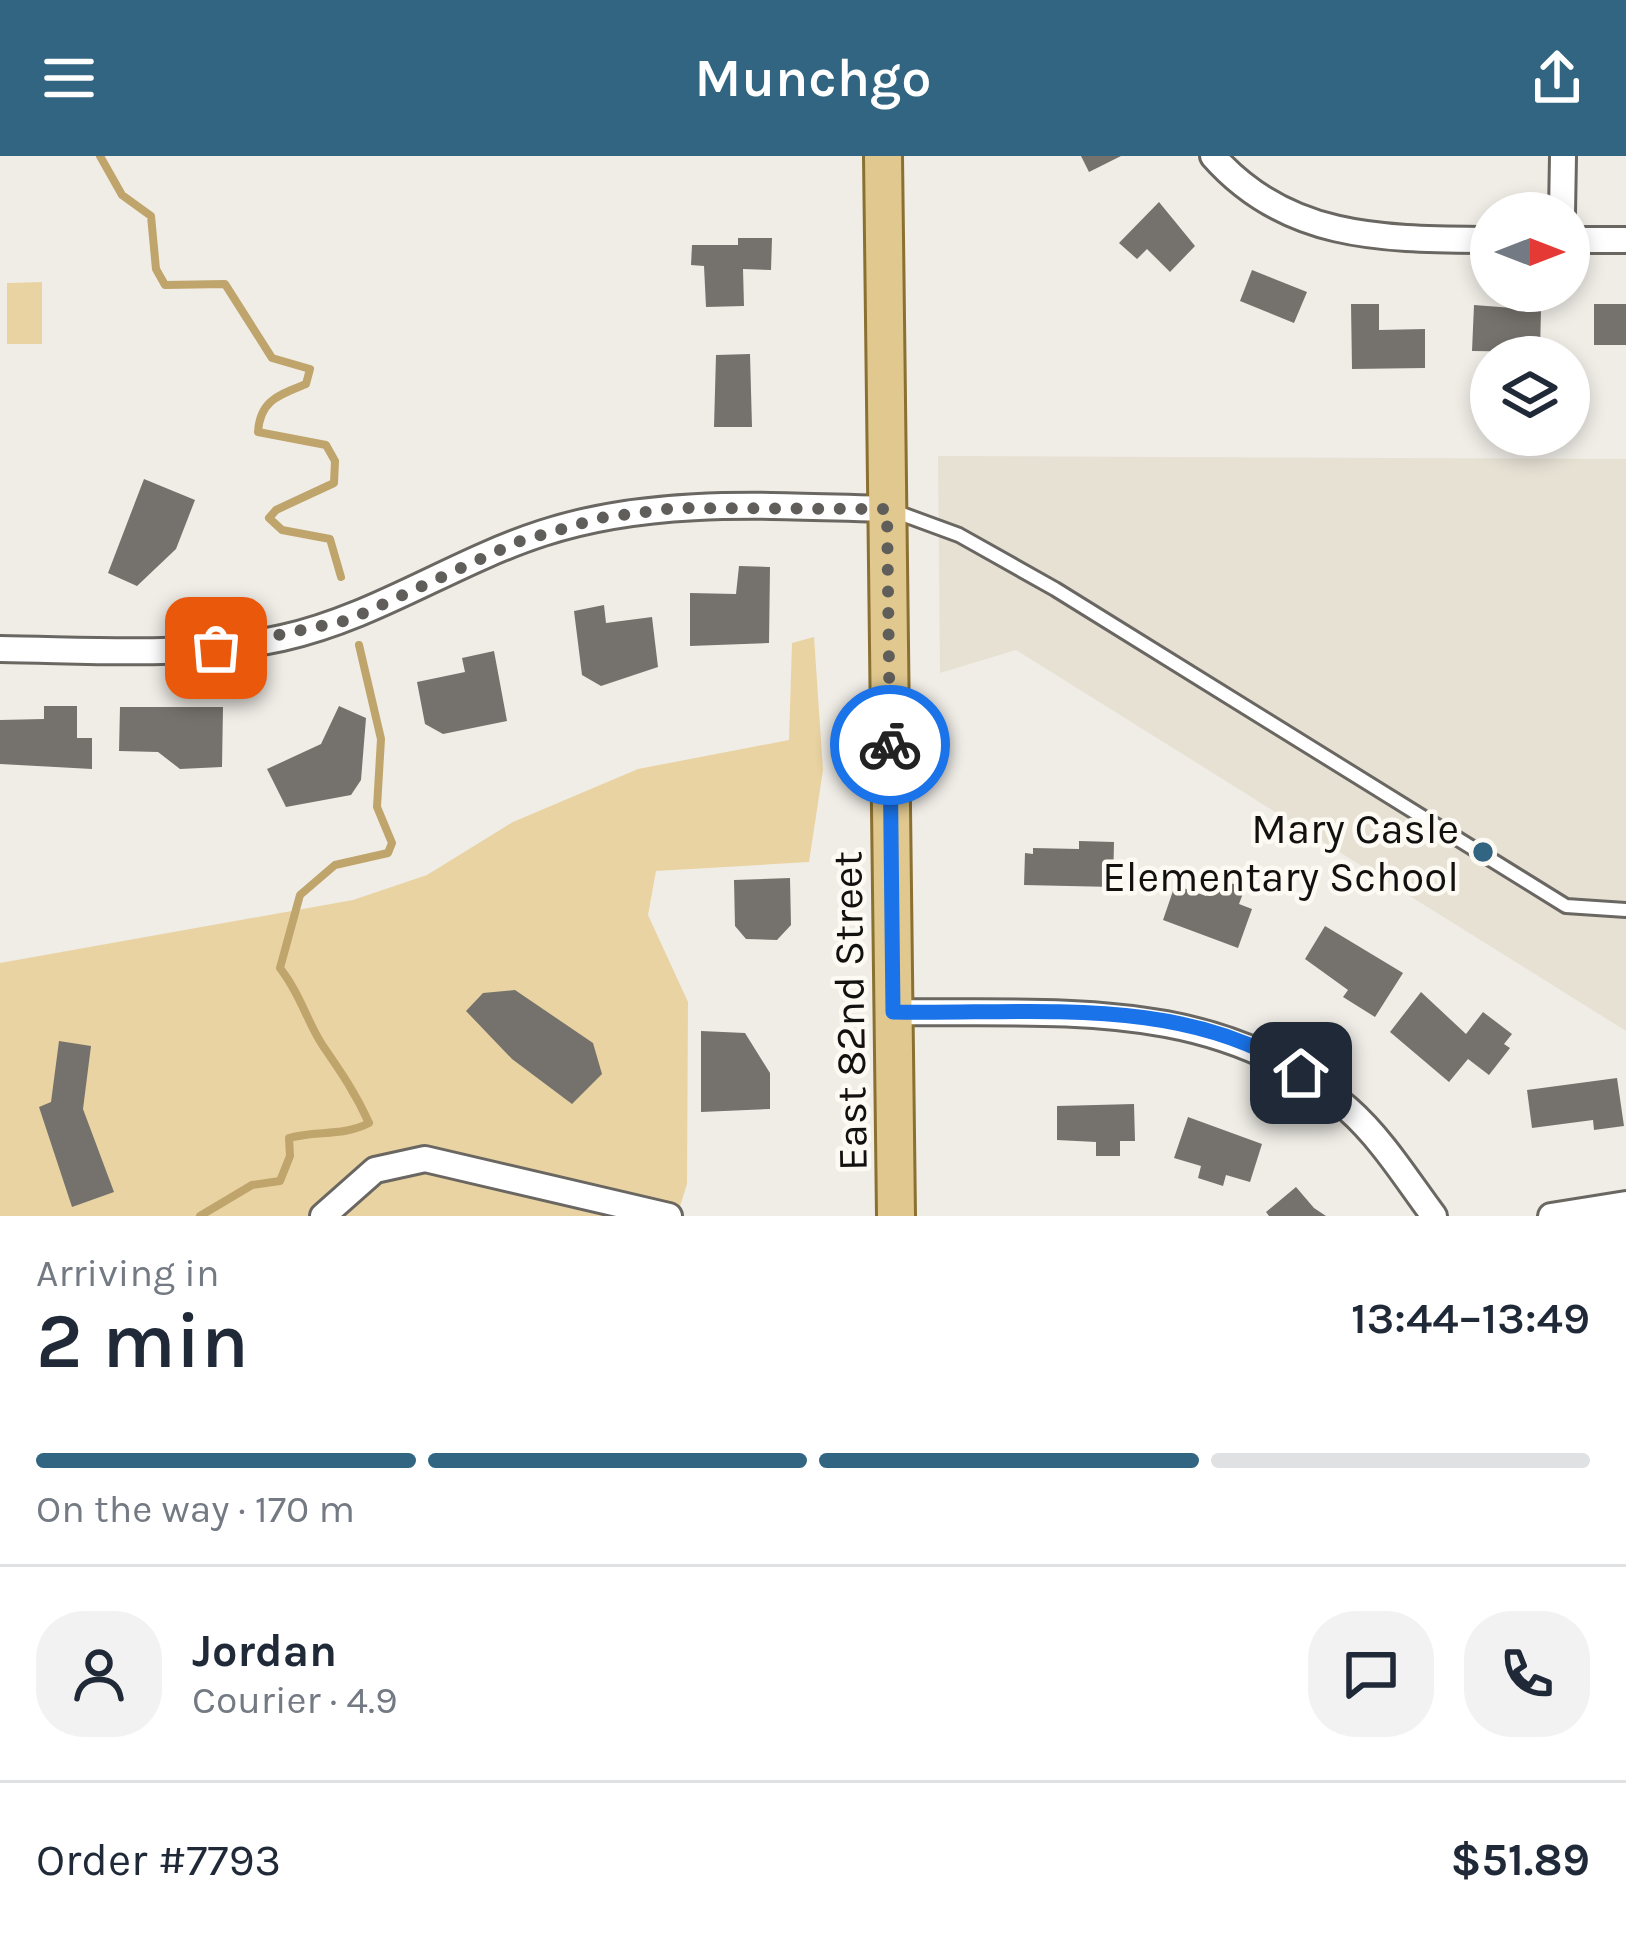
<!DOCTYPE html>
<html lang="en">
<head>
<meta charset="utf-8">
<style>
  body { margin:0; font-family:Karla,sans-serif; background:#f2f2f3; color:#1f2937; height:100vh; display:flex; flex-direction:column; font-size:45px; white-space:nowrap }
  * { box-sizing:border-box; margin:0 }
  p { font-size:39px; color:#747a83 }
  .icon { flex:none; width:66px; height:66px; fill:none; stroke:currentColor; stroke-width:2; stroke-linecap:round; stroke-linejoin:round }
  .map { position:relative; height:1060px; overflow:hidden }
  .drawer { display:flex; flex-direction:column; background:#fff; flex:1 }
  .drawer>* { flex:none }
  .needle { width:78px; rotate:90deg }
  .controls { position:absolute; left:1470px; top:36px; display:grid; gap:24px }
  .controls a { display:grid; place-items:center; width:120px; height:120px; border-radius:50%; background:#fff; box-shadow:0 6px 18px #0003; font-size:60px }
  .pin { position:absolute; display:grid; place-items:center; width:102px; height:102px; color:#fff; margin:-51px; border-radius:24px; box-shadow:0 6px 18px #0006 }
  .courier { position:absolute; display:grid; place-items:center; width:120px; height:120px; margin:-60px; border:9px solid #1a73e8; border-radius:50%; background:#fff; color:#222; box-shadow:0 3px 15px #0007 }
  .summary em { font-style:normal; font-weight:600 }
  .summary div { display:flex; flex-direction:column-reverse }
  .summary { display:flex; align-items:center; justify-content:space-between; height:204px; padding:0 36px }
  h1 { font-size:78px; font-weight:600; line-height:90px }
  .bar { display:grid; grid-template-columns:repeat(4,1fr); gap:18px 12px; align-content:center; height:144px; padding:0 36px }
  .bar i { height:15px; border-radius:9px; background:#e0e1e3 }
  .bar .selected { background:#326582 }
  .bar p { grid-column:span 4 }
  .line { display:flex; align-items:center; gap:30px; padding:0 36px; border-top:3px solid #e0e1e3 }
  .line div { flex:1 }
  .round { display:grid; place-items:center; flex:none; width:126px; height:126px; border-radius:48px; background:#f2f2f3 }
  header { display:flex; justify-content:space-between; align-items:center; height:156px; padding:0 36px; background:#326582; color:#fff; font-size:54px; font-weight:600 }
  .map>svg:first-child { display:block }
  .built { fill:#e7e1d4 }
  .green { fill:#e9d3a2 }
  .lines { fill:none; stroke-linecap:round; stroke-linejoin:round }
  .stream { stroke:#bfa56b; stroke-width:8 }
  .building { fill:#75726d }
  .service-casing { stroke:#6a6762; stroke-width:18 }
  .minor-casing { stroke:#6a6762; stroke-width:30 }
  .primary-casing { stroke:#8b7131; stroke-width:42 }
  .service { stroke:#fff; stroke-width:12 }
  .minor { stroke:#fff; stroke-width:24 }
  .primary { stroke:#e0c88f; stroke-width:36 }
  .done { stroke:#605e5b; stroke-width:12; stroke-dasharray:0 21.6 }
  .route { stroke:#1a73e8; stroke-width:15 }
  .poi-dot { fill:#326582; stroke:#fdfaf4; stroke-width:4.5 }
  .labels { text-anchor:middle; stroke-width:9; stroke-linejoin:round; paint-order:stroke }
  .poi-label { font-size:42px; fill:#12110f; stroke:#fdfaf4; text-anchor:end }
  .street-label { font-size:42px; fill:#12110f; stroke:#fdfaf4 }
</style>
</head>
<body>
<header><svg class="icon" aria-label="menu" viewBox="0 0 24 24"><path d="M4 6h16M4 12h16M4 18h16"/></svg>Munchgo<svg class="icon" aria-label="share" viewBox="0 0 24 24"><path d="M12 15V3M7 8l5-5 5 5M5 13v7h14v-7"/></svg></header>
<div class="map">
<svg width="1626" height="1060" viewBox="0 0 1626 1060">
  <rect width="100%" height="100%" fill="#f0ede7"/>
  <!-- built -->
  <path class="built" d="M938 300 1626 303V875L1016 494 940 517Z"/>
  <!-- green -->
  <path class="green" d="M42 126V188H7V127Z
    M814 481 823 614 809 706 656 715 648 759 688 846 687 1028 677 1060H0V807L353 744 427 719 513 666 638 613 789 584 792 487Z"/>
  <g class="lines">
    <!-- stream -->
    <path class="stream" d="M100 0 122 39 151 60 156 113 165 129 225 128 272 202 310 213 306 228C279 239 260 244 258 276L326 289 335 305 334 327 276 354 269 362 282 374 330 383 341 421
      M200 1060 252 1029 280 1025 290 1000 289 982C317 974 342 981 369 967 356 938 341 916 323 890 307 866 301 839 280 812L300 739 335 709 388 697 392 687 377 651 381 583 359 489"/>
  </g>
  <!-- building -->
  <path class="building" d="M1081 0H1121L1089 16Z
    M1159 46 1195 90 1170 116 1147 93 1137 103 1119 87Z
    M738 82H772L771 114 743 113 744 150 706 151 704 110 691 109 692 89H738Z
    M1252 114 1307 136 1294 167 1240 145Z
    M1351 148H1379V174L1425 173V212L1352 213Z
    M1594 148H1626V189H1594Z
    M1474 149 1541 154 1540 196 1472 195Z
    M750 198 752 271H714L716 199Z
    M144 323 195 344 176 393 137 430 108 417Z
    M739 410 770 411 769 487 690 490V437L736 438Z
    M604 449 606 467 652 461 658 511 601 530 582 519 574 455Z
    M494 495 507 565 443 578 425 568 417 526 465 516 462 502Z
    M44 550H77V582H92V613L0 608V564L44 563Z
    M339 550 366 562 361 624 351 639 286 651 267 613 321 588Z
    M120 551H223L222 611 180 613 158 596 119 595Z
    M1079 685 1114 686 1113 731 1024 729 1025 697 1033 698V692L1079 693Z
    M1213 721 1245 732 1239 748 1252 753 1238 792 1163 764 1175 729 1206 740Z
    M790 722 791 769 777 784 746 783 735 770 734 724Z
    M1325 770 1403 817 1375 861 1343 841 1348 834 1305 803Z
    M515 834 593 887 602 918 572 948 512 903 466 855 483 837Z
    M1421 836 1466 878 1483 856 1512 878 1504 888 1510 892 1489 919 1468 903 1449 926 1390 876Z
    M701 875 745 877 770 917V953L701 956Z
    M59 885 91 890 83 953 114 1036 72 1051 39 951 51 946Z
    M1617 922 1624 970 1594 974 1593 964 1532 972 1527 934Z
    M1134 948 1135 985H1120V1000H1096V986L1057 984V950Z
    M1188 961 1262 988 1250 1026 1226 1019 1223 1030 1198 1022 1201 1010 1174 1002Z
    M1296 1031 1314 1052 1326 1060H1269L1266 1056Z"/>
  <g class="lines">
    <!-- service casing -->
    <g class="service-casing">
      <path id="service" d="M891 354 959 379 1055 433 1566 750 1626 754"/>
    </g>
    <!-- minor casing -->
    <g class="minor-casing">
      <path id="minor" d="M1213 0C1288 85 1386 83 1491 84
        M1562 57 1563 0
        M1569 84H1626
        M0 493C93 494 190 502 282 482 376 461 453 406 543 377 653 341 774 350 887 353
        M893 856C1054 859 1218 839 1348 953 1382 983 1407 1024 1434 1060
        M323 1060 375 1014 425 1003 669 1060
        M1551 1060 1626 1048"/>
    </g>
    <!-- primary casing -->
    <g class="primary-casing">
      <path id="primary" d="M883 0 896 1060"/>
    </g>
    <!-- service -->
    <use href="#service" class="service"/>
    <!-- minor -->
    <use href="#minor" class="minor"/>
    <!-- primary -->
    <use href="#primary" class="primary"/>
  </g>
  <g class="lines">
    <!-- done -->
    <path class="done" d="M216 492 349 464 517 386 600 362 675 352 887 353 890 589"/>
    <!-- route -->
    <path class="route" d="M890 589 893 856C1028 859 1184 837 1301 917"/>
  </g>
  <!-- markers -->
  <circle class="poi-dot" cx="1483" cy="696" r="12"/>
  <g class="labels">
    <!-- poi labels -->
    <g class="poi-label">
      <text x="1459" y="687">Mary Casle<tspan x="1459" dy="48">Elementary School</tspan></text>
    </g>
    <!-- street labels -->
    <g class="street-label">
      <text transform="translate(849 855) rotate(-91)" y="15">East 82nd Street</text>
    </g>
  </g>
</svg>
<div class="controls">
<a><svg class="needle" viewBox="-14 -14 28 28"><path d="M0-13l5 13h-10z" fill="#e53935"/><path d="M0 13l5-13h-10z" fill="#747a83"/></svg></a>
<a><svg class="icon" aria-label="layers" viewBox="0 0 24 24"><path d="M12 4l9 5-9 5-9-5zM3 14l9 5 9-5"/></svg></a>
</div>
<div class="pin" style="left:216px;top:492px;background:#ea580c"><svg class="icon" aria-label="bag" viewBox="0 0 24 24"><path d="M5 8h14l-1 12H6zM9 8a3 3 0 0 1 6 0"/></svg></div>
<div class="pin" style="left:1301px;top:917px;background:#1f2937"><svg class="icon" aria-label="home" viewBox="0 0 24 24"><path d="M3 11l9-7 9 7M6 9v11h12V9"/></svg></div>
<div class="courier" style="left:890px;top:589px"><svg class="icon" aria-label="bike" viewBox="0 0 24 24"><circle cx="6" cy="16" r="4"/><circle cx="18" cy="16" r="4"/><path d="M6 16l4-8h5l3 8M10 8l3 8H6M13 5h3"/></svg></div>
</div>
<section class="drawer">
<div class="summary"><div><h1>2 min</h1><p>Arriving in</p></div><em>13:44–13:49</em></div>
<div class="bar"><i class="selected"></i><i class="selected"></i><i class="selected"></i><i></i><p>On the way · 170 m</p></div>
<div class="line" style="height:216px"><a class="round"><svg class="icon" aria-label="person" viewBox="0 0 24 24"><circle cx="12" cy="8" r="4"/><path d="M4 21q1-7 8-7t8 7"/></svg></a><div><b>Jordan</b><p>Courier · 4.9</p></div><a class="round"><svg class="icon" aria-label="chat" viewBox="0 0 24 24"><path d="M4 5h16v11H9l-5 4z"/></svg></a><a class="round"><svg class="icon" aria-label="phone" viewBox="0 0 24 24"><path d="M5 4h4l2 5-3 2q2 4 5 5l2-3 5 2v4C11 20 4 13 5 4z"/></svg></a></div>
<div class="line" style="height:156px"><div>Order #7793</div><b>$51.89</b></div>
</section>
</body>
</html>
